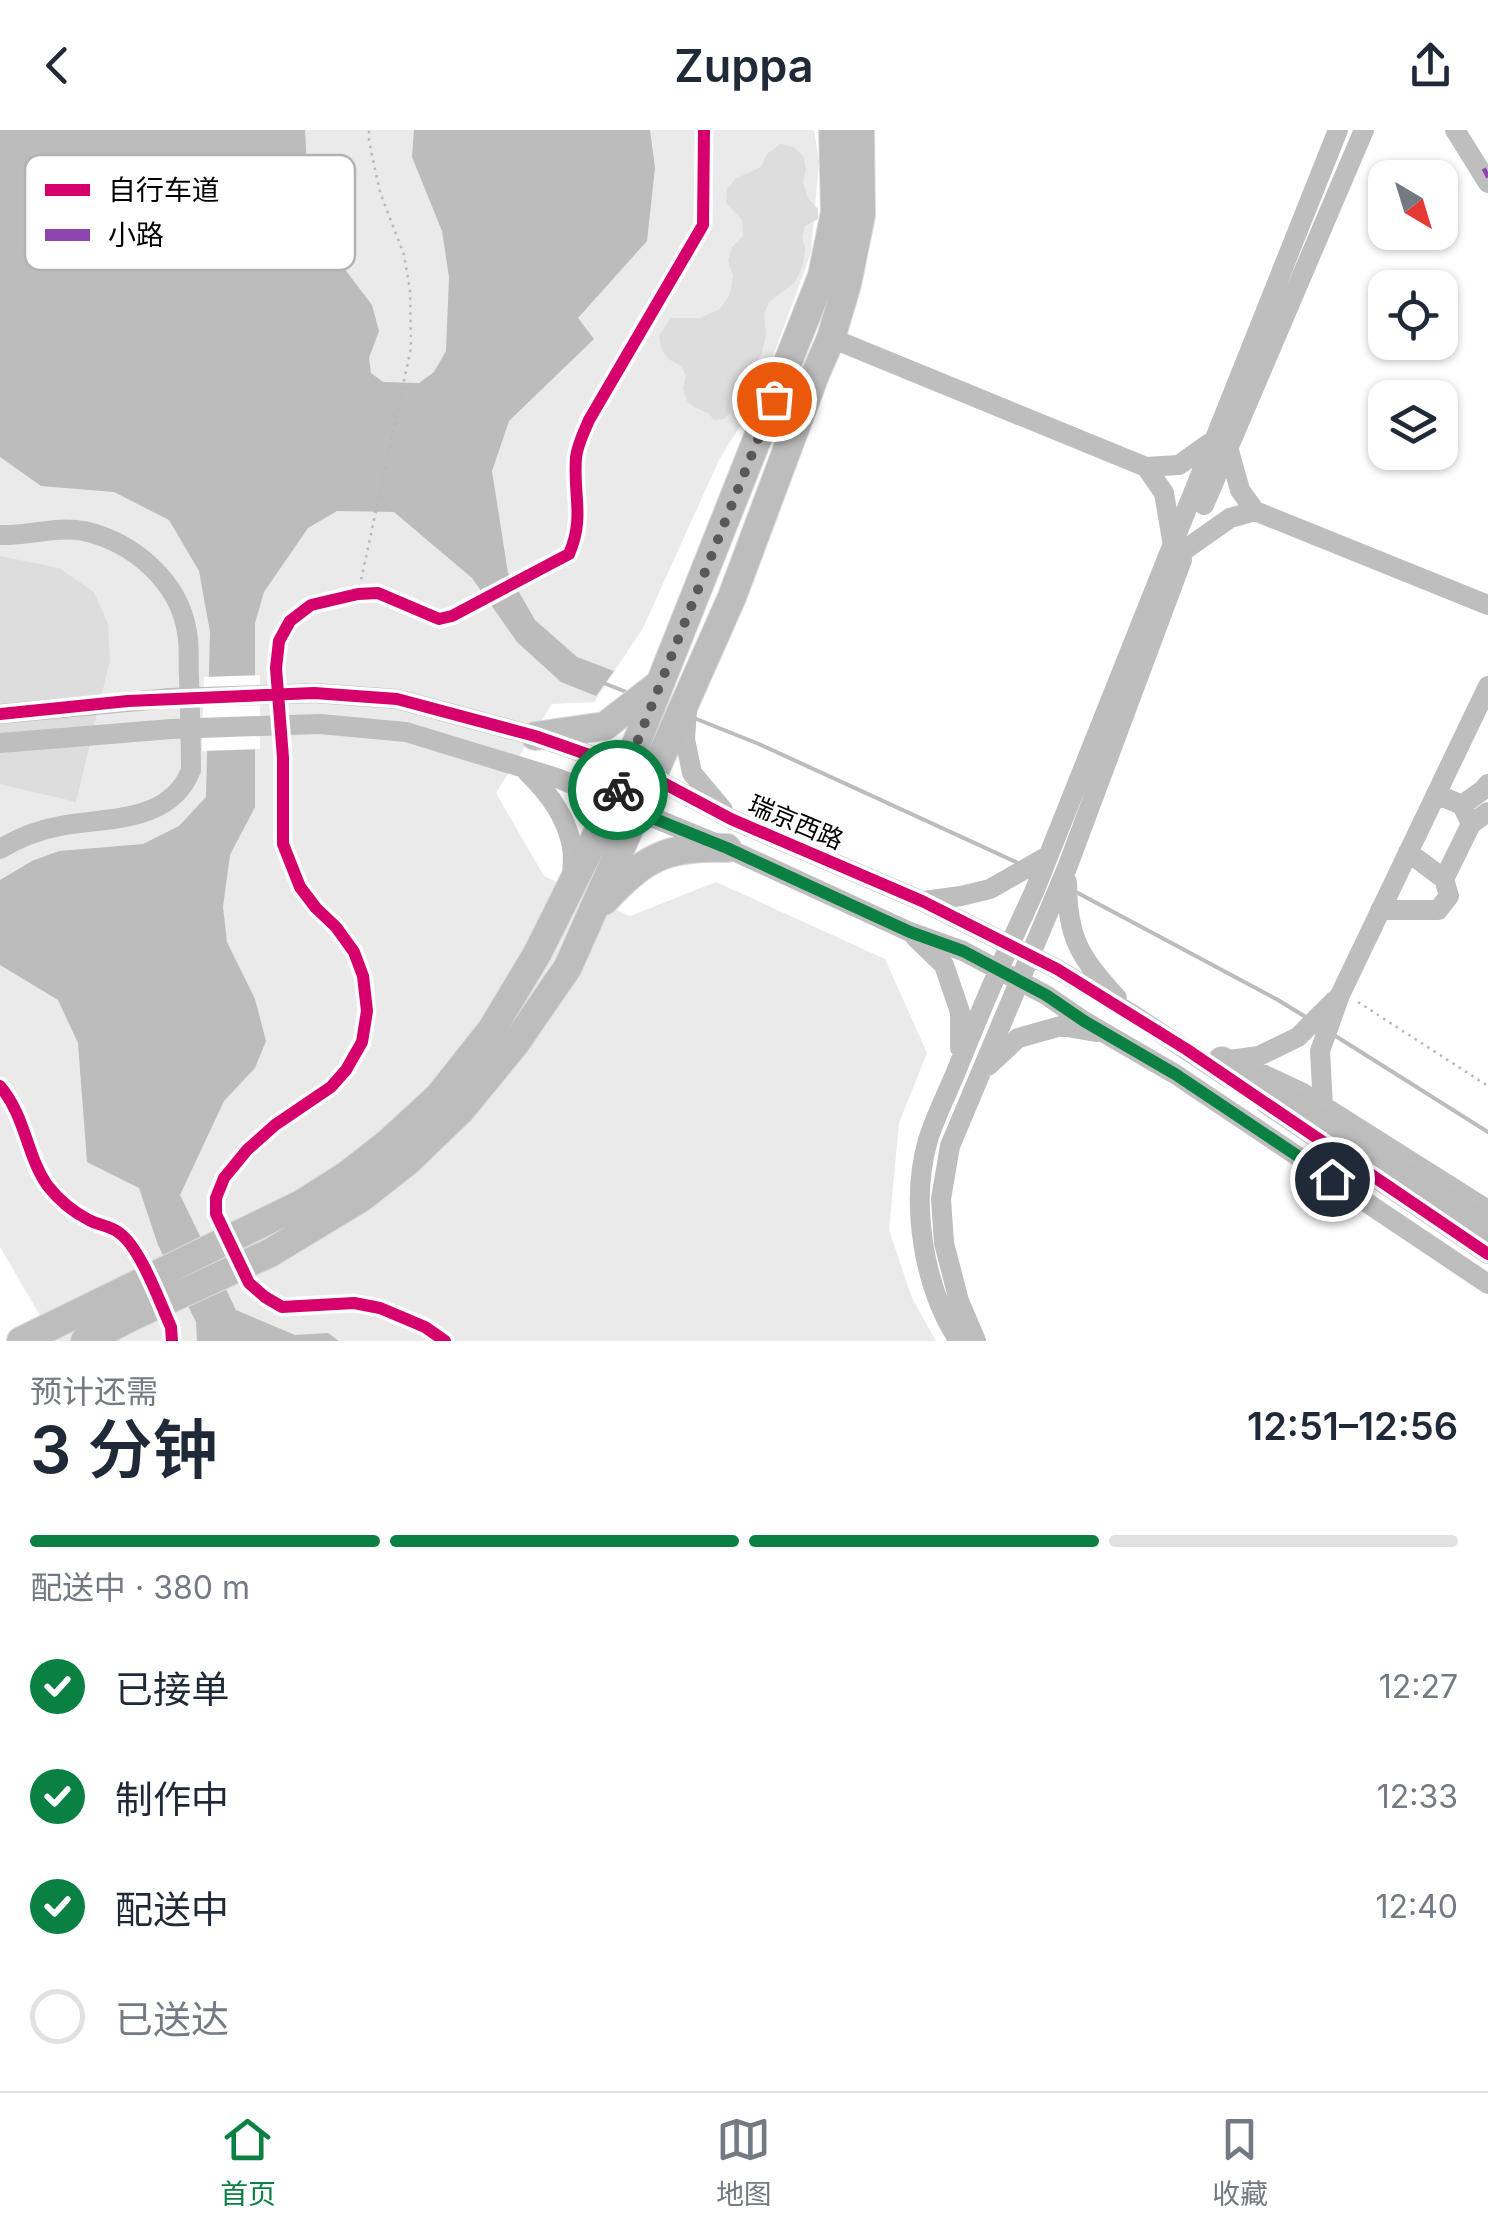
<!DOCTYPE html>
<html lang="zh">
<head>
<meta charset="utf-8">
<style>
  body { margin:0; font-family:Inter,"Noto Sans SC",sans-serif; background:#f6f6f7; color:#1f2937; height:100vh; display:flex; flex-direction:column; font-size:38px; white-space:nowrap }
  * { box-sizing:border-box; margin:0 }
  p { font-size:32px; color:#747a83 }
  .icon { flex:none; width:55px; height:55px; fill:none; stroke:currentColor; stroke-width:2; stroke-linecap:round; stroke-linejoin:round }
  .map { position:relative; height:1211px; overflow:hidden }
  .sheet { display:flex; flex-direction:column; background:#fff; flex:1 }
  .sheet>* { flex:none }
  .needle { width:65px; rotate:142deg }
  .tools { position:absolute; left:1368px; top:30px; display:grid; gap:20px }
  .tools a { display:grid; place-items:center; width:90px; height:90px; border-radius:20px; background:#fff; box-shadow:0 2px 8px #0004; font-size:50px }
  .pin { position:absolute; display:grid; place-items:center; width:85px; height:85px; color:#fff; margin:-42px; border:5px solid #fff; border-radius:50%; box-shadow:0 2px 10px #0007 }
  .courier { position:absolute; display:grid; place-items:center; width:100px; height:100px; margin:-50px; border:8px solid #0b8043; border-radius:50%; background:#fff; color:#222; box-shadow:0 2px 12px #0007 }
  .overview em { font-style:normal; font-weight:600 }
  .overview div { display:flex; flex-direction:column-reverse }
  .overview { display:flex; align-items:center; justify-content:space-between; height:170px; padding:0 30px }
  h1 { font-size:65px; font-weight:600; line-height:75px }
  .bar { display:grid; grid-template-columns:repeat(4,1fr); gap:15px 10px; align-content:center; height:120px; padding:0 30px }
  .bar i { height:12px; border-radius:8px; background:#e0e1e3 }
  .bar .on { background:#0b8043 }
  .bar p { grid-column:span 4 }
  ol { padding:0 30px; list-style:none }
  li { display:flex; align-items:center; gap:30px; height:110px }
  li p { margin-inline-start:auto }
  li .icon { padding:10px; border-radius:50%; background:#0b8043; color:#fff; stroke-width:4 }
  li:last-child { color:#747a83 }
  li i { width:55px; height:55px; border:5px solid #e0e1e3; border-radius:50% }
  header { display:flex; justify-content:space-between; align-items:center; height:130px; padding:0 30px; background:#fff; font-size:45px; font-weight:600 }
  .tab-bar { display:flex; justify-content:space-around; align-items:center; height:140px; border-top:2px solid #e0e1e3; background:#fff; font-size:28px; color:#747a83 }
  .tab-bar a { display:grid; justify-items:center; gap:5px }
  .tab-bar .on { color:#0b8043 }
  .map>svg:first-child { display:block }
  .green { fill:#eaeaea }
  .water { fill:#bcbcbc }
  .pier { fill:#fff }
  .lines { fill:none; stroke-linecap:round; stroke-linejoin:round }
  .stream { stroke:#bcbcbc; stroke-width:4 }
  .building { fill:#ddd }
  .major-casing { stroke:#dbdbdb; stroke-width:30 }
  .path { stroke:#b8b8b8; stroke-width:2.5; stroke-dasharray:2.5 5; stroke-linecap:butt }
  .minor { stroke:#bebebe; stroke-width:20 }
  .major { stroke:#bdbdbd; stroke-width:28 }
  .minor-bridge { stroke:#bebebe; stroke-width:20 }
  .quiet { stroke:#8e44ad; stroke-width:10; stroke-dasharray:20 10; stroke-linecap:butt }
  .cycleway-casing { stroke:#fff; stroke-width:19 }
  .cycleway { stroke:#d6006c; stroke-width:12 }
  .done { stroke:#595959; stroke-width:10; stroke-dasharray:0 18 }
  .route { stroke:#0b8043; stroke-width:12 }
  .labels { text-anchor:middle; stroke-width:8; stroke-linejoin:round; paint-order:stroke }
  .street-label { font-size:25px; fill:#000; stroke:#fff }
  .key { fill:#fff; stroke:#b2b2b2; stroke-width:2.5 }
  .key-label { font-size:28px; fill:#000 }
</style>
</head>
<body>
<header><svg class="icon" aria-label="back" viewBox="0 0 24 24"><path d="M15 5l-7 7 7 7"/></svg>Zuppa<svg class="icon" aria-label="share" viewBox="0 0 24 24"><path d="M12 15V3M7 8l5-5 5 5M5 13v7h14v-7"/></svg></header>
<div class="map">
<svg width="1488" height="1211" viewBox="0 0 1488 1211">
  <rect width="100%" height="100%" fill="#fff"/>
  <!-- green -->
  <path class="green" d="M0 0H814L819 32 811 123 758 267 719 330 643 498 594 572 552 574 496 663 544 746 630 786 716 752 885 829 927 923 899 993 889 1100 912 1168 936 1211H55L0 1117Z"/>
  <!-- water -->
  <path class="water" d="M0 0H305L309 73 334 125 372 175 379 201 369 228 371 243 383 252 419 253 434 242 446 221 449 147 442 101 412 27 414 0H650L655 38 647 111 578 188 594 209 509 291 492 341 508 443 535 490 577 527 614 541 596 566 561 552 517 512 472 448 394 382 337 381 308 398 264 462 255 493V677L230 725 223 777 227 812 255 869 266 911 255 938 224 971 180 1065 236 1180 295 1205 328 1203 339 1211H197L196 1192 158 1115 139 1058 87 1032 78 913 58 870 0 835V750L32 731 59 721 143 714 179 696 206 667 210 502 199 441 169 390 114 362 41 356 0 327Z"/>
  <!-- pier -->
  <path class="pier" d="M260 545V619L202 621 204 547Z"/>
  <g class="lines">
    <!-- stream -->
    <path class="stream" d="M601 552 629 563
      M694 588 759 614 1018 733
      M1076 762 1278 870 1309 889
      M1334 905 1488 1002"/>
  </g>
  <!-- building -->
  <path class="building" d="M780 14 794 17 804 27 806 40 803 53 808 68 818 79V89L805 96 802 107 805 118 803 135 795 152 769 172 764 184 766 206 761 225 750 241 736 254 730 269V282L724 289 714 290 708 283 696 278 687 271 683 258 686 246 681 236 670 230 662 221 659 206 671 188H700L720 179 730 164 733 146 728 131 732 117 743 106 742 90 726 73 727 59 735 49 761 37 767 24Z
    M0 426 59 438 94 462 108 494 110 530 76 672 0 654Z"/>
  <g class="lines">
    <!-- major casing -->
    <g class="major-casing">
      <path id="major" d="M535 606 605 596 658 555
        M604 771C645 727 666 716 727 718
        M1222 931 1488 1098
        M21 1211 303 1073 347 1045 388 1013 439 966 492 899 537 824 613 672 822 146 835 82 833 0
        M85 1211 131 1187 270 1123 361 1068 408 1031 461 980 515 914 568 837 732 467 815 245 831 208 847 154 861 85 860 0"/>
    </g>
    <!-- path -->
    <path class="path" d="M358 464 411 218 410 160 404 125 380 62 369 11V0
      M1358 872 1488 956"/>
    <!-- minor -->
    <path class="minor" d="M1455 0 1488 53
      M831 208 1146 337
      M1204 375 1364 0
      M1255 381 1488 475
      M0 405C28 406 56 396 84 401 133 412 179 451 187 502 190 517 188 533 189 548 190 579 191 609 191 640 170 694 106 687 60 696 39 700 18 708 0 719
      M1173 416 1164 363 1146 337 1179 335 1214 310
      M1186 419 1230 388 1255 381 1240 360 1228 317
      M290 564 314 563 397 569 535 606 652 647 731 689 922 771 1057 839 1132 884 1230 949
      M687 581 685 609 692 643 723 680
      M0 584 170 568
      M289 595 320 594 406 602 557 648 727 718 910 802 963 821 1046 865 1084 891 1175 944 1488 1154
      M0 613 171 599
      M527 642C548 662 567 688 572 717 574 727 572 739 572 749
      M1436 664 1462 675 1471 694
      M1462 675 1483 660 1488 654
      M1444 749 1471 694 1488 682
      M1067 752C1067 808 1080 827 1117 868
      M924 771 961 766 990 759 1046 727
      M1380 780H1438L1449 766 1444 749 1408 722
      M915 807 944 835 960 882V918
      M1222 931 1259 926 1298 907 1335 870
      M988 936 1018 908 1061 896 1096 902
      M1254 940 1301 962 1488 1080
      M1266 974 1488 1124
      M1323 977 1320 921 1340 865 1488 556
      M959 1211C923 1157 910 1072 928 1010 936 984 950 958 960 932 983 874 1008 818 1034 762L1338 0
      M976 1211 959 1171 944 1113 941 1069 950 1016 1067 738 1182 430"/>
    <!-- major -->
    <use href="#major" class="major"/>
    <!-- minor-bridge -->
    <path class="minor-bridge" d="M170 568 290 564
      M171 599 289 595"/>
    <!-- quiet -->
    <path class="quiet" d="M1484 44 1488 42"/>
    <!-- cycleway casing -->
    <g class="cycleway-casing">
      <path id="cycleway" d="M0 584 128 571 314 563 397 569 535 606 652 647 731 689 922 771 1057 839 1186 919 1488 1124
        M0 956C26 987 26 1024 47 1055 58 1069 73 1082 89 1090 98 1095 110 1096 118 1102 140 1116 160 1173 171 1197L172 1211
        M445 1211 425 1197 380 1178 354 1173 282 1177 265 1167 249 1153 216 1084V1068L224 1048 247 1020 275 995 331 957 346 940 362 912 367 881 363 846 354 822 336 797 316 778 300 757 283 714V628L276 538 279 511 290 491 311 475 358 464 378 463 439 489 452 486 569 424C585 387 573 365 576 328 577 316 584 302 589 290L703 95 704 0"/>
    </g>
    <!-- cycleway -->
    <use href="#cycleway" class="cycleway"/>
  </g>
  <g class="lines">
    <!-- done -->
    <path class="done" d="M618 660 774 269"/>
    <!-- route -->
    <path class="route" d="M618 660 613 672 727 718 910 802 963 821 1046 865 1084 891 1175 944 1332 1049"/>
  </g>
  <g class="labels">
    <!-- street labels -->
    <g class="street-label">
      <text transform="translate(796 692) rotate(23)" y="9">瑞京西路</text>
    </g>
  </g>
  <!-- legend -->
  <rect x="25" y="25" width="330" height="115" rx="15" class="key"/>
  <rect x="45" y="54" width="45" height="12" fill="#d6006c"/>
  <rect x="45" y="99" width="45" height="12" fill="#8e44ad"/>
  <g class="key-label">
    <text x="108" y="70">自行车道</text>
    <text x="108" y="115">小路</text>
  </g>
</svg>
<div class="tools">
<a><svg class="needle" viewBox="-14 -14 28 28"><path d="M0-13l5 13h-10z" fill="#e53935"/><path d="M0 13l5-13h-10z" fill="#747a83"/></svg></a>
<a><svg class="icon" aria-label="locate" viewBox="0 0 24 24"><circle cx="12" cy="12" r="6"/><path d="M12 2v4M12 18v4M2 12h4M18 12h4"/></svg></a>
<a><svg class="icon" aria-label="layers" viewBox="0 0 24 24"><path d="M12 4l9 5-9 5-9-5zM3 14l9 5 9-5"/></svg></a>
</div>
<div class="pin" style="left:774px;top:269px;background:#ea580c"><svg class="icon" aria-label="bag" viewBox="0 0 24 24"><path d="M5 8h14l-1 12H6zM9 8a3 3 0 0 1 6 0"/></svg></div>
<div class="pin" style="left:1332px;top:1049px;background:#1f2937"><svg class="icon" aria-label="home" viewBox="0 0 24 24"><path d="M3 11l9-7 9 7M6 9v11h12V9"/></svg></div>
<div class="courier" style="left:618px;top:660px"><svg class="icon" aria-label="bike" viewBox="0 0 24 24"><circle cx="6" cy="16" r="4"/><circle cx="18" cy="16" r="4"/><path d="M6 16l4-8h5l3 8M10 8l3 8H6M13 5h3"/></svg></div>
</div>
<section class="sheet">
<div class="overview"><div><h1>3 分钟</h1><p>预计还需</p></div><em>12:51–12:56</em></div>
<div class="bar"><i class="on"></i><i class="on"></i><i class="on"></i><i></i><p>配送中 · 380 m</p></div>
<ol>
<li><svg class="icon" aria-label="check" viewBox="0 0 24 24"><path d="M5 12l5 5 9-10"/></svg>已接单<p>12:27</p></li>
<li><svg class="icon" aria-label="check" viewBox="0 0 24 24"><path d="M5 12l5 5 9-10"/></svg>制作中<p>12:33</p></li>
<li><svg class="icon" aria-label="check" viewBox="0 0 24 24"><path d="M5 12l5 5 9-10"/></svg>配送中<p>12:40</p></li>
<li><i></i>已送达</li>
</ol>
</section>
<nav class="tab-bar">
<a class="on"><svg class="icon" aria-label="home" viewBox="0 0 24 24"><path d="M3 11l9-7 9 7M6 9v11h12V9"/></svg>首页</a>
<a><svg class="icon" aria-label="map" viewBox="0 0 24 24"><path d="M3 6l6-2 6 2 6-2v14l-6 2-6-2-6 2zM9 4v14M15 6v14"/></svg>地图</a>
<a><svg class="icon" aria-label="saved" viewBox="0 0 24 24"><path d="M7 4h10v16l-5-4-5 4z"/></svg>收藏</a>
</nav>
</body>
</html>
